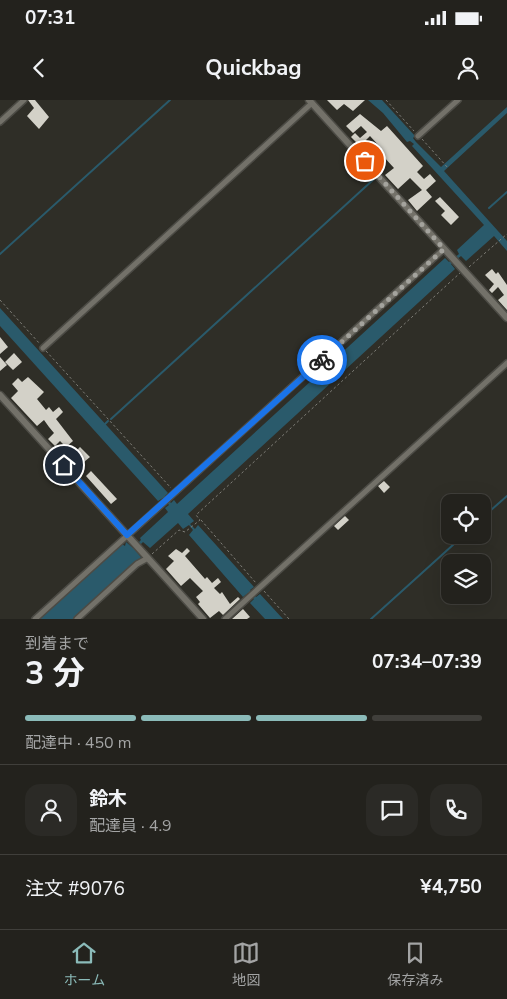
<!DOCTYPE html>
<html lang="ja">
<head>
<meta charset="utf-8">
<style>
  body { margin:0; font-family:"Nunito Sans","Noto Sans JP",sans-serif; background:#2b2a26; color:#f1f3f6; height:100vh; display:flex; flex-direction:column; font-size:19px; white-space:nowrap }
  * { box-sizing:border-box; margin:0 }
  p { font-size:16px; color:#a3a4a4 }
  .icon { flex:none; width:28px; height:28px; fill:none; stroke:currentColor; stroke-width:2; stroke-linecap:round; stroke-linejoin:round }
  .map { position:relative; height:519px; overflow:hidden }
  .side { display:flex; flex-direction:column; background:#23221d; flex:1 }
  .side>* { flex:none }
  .controls { position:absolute; left:441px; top:394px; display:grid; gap:10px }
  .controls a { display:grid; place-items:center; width:50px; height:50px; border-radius:10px; background:#23221d; box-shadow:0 5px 20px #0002,0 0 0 1px #403f3b; font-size:25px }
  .pin { position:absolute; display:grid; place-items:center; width:42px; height:42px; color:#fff; margin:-21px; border:2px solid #fff; border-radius:50%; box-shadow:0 1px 5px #0007 }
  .courier { position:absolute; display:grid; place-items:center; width:50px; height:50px; margin:-25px; border:4px solid #1a73e8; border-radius:50%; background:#fff; color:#222; box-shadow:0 1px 6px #0007 }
  .head em { font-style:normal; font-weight:700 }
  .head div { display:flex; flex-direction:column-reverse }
  .head { display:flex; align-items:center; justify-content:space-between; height:85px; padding:0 25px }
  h1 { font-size:32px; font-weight:700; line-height:38px }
  .bar { display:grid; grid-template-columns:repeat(4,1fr); gap:8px 5px; align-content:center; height:60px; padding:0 25px }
  .bar i { height:6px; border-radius:4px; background:#403f3b }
  .bar .on { background:#8bbbb9 }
  .bar p { grid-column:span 4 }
  .line { display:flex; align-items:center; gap:12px; padding:0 25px; border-top:1px solid #403f3b }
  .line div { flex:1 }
  .round { display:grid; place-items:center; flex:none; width:52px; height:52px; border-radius:15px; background:#2b2a26 }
  .status { display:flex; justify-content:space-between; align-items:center; height:35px; padding:0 25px; background:#23221d; direction:ltr }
  .status svg { height:14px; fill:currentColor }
  header { display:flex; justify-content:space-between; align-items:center; height:65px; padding:0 25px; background:#23221d; font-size:22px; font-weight:700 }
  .tab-bar { display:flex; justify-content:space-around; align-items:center; height:70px; border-top:1px solid #403f3b; background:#23221d; font-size:14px; color:#a3a4a4 }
  .tab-bar a { display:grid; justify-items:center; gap:2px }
  .tab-bar .on { color:#8bbbb9 }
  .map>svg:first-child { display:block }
  .water { fill:#2a5a6b }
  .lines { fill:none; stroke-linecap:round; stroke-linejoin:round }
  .stream { stroke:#2a5a6b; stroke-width:2 }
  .building { fill:#d3d1c8 }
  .minor-casing { stroke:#4c4b45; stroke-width:8 }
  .tertiary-casing { stroke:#4c4b45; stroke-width:9 }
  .path { stroke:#7e7d77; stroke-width:1; stroke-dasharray:2.5 2.5; stroke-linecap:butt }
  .minor { stroke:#737169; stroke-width:5 }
  .tertiary { stroke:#737169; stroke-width:6 }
  .done { stroke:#a4a39d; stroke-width:5; stroke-dasharray:0 9 }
  .route { stroke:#1a73e8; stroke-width:6 }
</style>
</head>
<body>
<div class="status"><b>07:31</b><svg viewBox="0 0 49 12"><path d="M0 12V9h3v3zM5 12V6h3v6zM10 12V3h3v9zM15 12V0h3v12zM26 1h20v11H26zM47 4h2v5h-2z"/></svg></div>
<header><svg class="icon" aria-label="back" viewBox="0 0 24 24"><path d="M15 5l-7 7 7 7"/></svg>Quickbag<svg class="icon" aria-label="person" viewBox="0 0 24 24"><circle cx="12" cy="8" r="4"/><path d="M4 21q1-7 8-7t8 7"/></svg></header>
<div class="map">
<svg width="507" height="519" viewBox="0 0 507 519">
  <rect width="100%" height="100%" fill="#2f2e27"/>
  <!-- water -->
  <path class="water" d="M368 0H382L415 36 413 38 416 42 441 67 507 7V13L444 71 507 141V151L494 136 466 161 461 156 451 164 455 169 188 414 194 421 190 424 195 429 198 425 254 487 250 490 256 497 260 494 283 519H265L250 503 254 499 248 493 243 497 189 435 193 430 189 425 183 429 178 423 150 448 143 442 135 450 141 457 140 460 74 519H40L122 444 125 446 126 442 133 448 141 440 140 438 168 412 165 408 169 405 163 398 158 401 0 226V208L168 393 165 396 171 403 174 400 177 404 445 158 449 162 459 154 457 150 484 125 412 46 414 44 410 41 407 42 383 13Z"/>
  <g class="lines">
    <!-- stream -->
    <path class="stream" d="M489 108 507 92
      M0 154 170 0
      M111 319 374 79
      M105 324 108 321
      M482 418 507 396
      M371 519 464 435"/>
  </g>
  <!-- building -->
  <path class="building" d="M28 0H35L49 17 39 29 27 16 34 8Z
    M327 0H365L353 11 344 4 337 10Z
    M360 14 381 31 387 26 423 66 417 72 424 79 430 74 436 81 426 90 432 97 417 111 408 100 422 90 410 78 398 89 385 75 394 68 383 56 374 63 370 58 381 48 370 36 360 46 351 37 355 33 360 38 367 32 361 26 353 33 346 26Z
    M440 97 459 117 451 125 441 115 445 111 435 101Z
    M492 169 496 174 498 172 507 185V210L498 200 504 195 498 187 492 193 489 190 494 184 485 175Z
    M0 237 8 247 0 254Z
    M14 253 22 262 13 270 5 262Z
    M0 257 7 265 0 271Z
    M28 277 44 292 37 299 46 310 49 307 53 312 59 307 63 312 56 319 73 341 66 347 60 341 55 346 48 339 54 333 49 327 44 320 37 326 11 298 18 291 12 284 18 278 22 282Z
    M80 347 90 357 84 362 75 352Z
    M91 371 117 399 111 404 86 376Z
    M384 381 390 387 384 393 378 386Z
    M345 416 349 420 338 430 334 426Z
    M187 448 190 451 185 456 205 479 207 477 212 483 218 478 221 482 214 488 220 494 222 492 230 504 238 497 240 499 223 515 219 511 210 518 198 504 200 502 196 497 203 491 190 478 181 486 166 469 174 461 168 456 176 449 182 453Z
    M243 509 250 517 247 519H232Z"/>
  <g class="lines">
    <!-- minor casing -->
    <g class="minor-casing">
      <path id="minor" d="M0 22 24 0
        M418 36 458 0
        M43 248 312 3
        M35 519 444 149
        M77 519 137 464 148 458
        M225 519 507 263"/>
    </g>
    <!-- tertiary casing -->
    <g class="tertiary-casing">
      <path id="tertiary" d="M309 0 507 218
        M0 295 203 519"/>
    </g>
    <!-- path -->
    <path class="path" d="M386 0 414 31
      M422 39 448 68
      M469 167 507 134
      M0 200 40 244
      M46 251 171 388
      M201 420 256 483
      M152 454 179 430 185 432 200 420 196 415 460 173
      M264 491 289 519"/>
    <!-- minor -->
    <use href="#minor" class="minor"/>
    <!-- tertiary -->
    <use href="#tertiary" class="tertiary"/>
  </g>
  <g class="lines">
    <!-- done -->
    <path class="done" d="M322 260 444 149 365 61"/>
    <!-- route -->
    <path class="route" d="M64 365 127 435 322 260"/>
  </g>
</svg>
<div class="controls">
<a><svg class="icon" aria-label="locate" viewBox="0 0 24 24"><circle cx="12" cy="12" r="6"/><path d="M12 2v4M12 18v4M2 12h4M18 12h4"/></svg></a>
<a><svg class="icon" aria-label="layers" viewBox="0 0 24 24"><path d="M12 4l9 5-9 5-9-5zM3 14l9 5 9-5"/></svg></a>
</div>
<div class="pin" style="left:365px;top:61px;background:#ea580c"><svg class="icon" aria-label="bag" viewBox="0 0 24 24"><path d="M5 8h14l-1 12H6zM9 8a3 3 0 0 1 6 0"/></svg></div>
<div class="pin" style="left:64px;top:365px;background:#1f2937"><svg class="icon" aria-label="home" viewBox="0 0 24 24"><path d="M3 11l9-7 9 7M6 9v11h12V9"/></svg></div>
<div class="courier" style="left:322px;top:260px"><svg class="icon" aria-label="bike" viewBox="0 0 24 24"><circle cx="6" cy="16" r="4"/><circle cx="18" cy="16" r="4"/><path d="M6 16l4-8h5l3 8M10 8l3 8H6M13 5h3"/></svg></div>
</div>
<section class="side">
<div class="head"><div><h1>3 分</h1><p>到着まで</p></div><em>07:34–07:39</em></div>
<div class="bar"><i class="on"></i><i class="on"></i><i class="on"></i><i></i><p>配達中 · 450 m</p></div>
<div class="line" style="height:90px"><a class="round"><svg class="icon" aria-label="person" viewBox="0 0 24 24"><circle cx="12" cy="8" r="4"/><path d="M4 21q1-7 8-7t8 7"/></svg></a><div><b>鈴木</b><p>配達員 · 4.9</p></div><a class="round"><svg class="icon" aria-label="chat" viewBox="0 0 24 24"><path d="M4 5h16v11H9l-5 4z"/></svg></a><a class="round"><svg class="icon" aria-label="phone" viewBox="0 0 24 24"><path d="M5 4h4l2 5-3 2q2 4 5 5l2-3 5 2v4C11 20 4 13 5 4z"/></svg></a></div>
<div class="line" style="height:65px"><div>注文 #9076</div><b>¥4,750</b></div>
</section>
<nav class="tab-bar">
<a class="on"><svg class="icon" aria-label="home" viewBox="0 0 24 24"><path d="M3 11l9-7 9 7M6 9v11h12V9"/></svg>ホーム</a>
<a><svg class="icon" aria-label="map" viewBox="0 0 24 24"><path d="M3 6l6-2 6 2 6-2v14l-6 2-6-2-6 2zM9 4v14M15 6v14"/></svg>地図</a>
<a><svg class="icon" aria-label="saved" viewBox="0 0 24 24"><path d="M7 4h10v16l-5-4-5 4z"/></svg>保存済み</a>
</nav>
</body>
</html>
